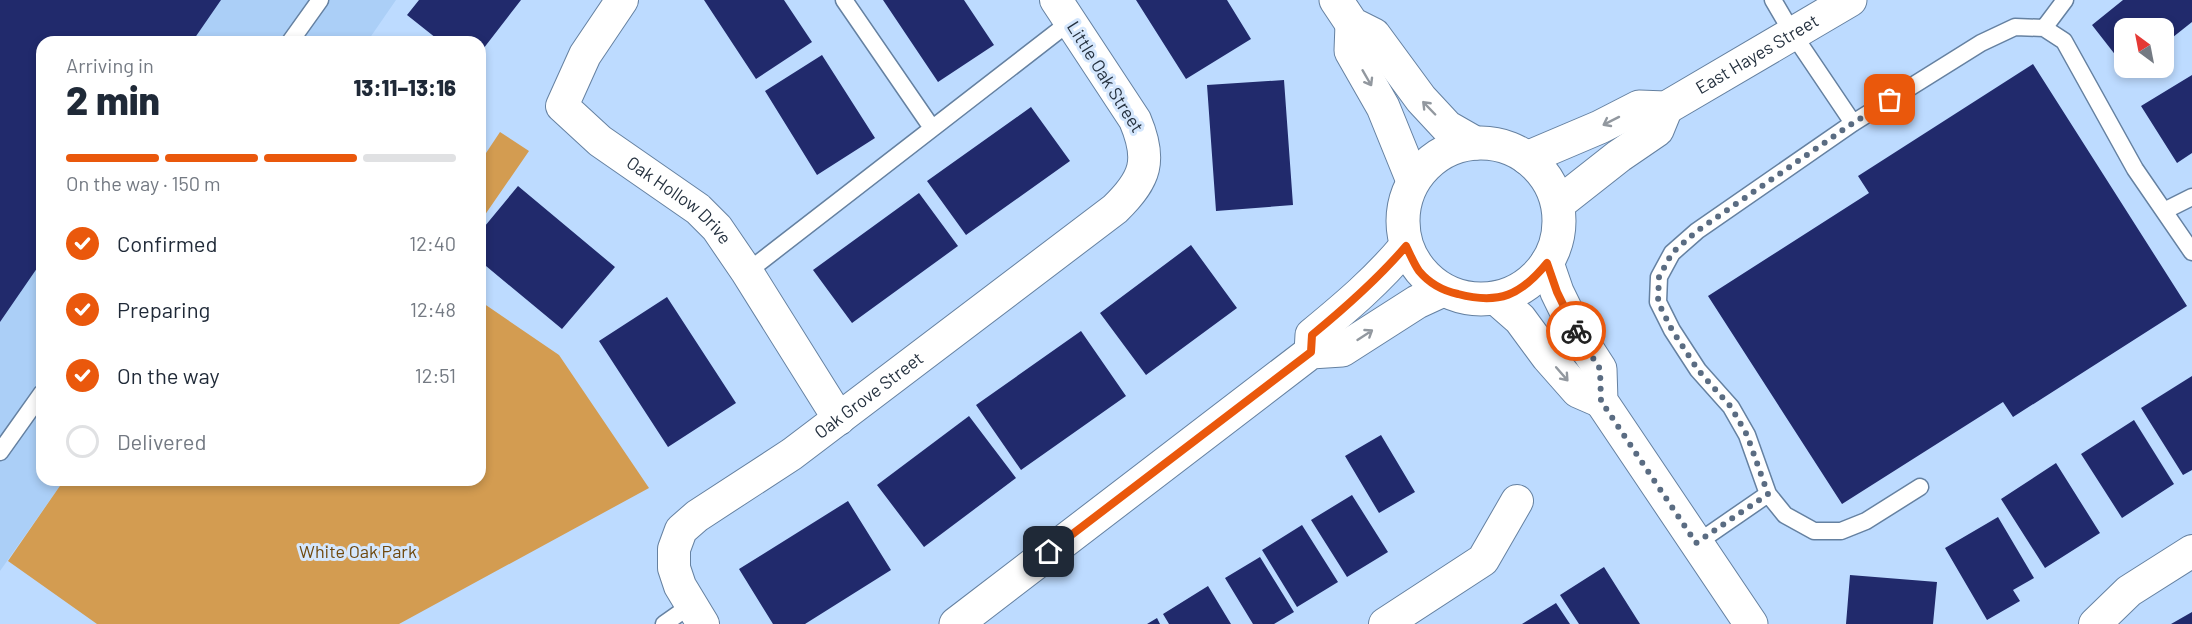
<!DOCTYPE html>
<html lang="en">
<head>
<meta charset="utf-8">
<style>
  body { margin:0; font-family:Barlow,sans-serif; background:#f2f2f3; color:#1f2937; height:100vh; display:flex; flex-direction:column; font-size:22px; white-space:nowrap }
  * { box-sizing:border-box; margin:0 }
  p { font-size:20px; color:#747a83 }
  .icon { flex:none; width:33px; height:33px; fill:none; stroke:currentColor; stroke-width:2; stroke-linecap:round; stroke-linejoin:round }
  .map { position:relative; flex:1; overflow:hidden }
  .side { position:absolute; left:36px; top:36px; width:450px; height:450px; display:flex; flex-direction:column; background:#fff; border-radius:18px; box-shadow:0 3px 9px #0003 }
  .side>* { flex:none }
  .needle { width:39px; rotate:328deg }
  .fabs { position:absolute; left:2114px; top:18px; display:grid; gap:12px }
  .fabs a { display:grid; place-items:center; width:60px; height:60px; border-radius:12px; background:#fff; box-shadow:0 3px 9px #0003; font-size:30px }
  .pin { position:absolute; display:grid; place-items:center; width:51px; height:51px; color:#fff; margin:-26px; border-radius:12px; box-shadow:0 3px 9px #0006 }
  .courier { position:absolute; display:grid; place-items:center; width:60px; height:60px; margin:-30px; border:4px solid #ea580c; border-radius:50%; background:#fff; color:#222; box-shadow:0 2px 8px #0007 }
  .head em { font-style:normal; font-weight:800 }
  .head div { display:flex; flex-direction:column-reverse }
  .head { display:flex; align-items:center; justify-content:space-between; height:102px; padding:0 30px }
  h1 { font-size:39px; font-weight:800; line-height:45px }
  .bar { display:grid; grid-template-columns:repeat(4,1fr); gap:9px 6px; align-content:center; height:72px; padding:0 30px }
  .bar i { height:8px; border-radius:4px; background:#e0e1e3 }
  .bar .active { background:#ea580c }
  .bar p { grid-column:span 4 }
  ol { padding:0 30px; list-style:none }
  li { display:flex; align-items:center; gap:18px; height:66px }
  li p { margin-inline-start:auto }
  li .icon { padding:6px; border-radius:50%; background:#ea580c; color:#fff; stroke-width:4 }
  li:last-child { color:#747a83 }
  li i { width:33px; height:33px; border:3px solid #e0e1e3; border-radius:50% }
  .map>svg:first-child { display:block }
  .built { fill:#abcff7 }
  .green { fill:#d39c51 }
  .building { fill:#212a6c }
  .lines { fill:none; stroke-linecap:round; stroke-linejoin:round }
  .lane-casing { stroke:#6581a1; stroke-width:19 }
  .street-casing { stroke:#6581a1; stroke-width:34 }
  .secondary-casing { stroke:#6581a1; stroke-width:35 }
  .lane { stroke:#fff; stroke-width:16 }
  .street { stroke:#fff; stroke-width:32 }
  .secondary { stroke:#fff; stroke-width:33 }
  .oneway { stroke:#92989f }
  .done { stroke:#5a6c82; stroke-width:6; stroke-dasharray:0 10.8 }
  .route { stroke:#ea580c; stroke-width:8 }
  .labels { text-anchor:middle; stroke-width:6; stroke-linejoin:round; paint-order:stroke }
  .street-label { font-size:18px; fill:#25313f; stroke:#d5e7fd }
  .park-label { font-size:18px; fill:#6f490e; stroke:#d5e7fd }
</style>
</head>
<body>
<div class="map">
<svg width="2192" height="624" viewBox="0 0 2192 624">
  <rect width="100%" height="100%" fill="#bddbff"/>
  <!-- built -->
  <path class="built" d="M0 0H396L367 42H42V480H64L0 571Z"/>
  <!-- green -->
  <path class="green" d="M500 132 529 151 480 222V162Z
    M480 301 559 355 649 488 399 624H97L8 561 64 480H480Z"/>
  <!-- building -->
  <path class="building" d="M0 0H221L192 42H42V261L0 322Z
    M419 0H521L480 53V42H441L407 15Z
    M704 0H784L812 42 756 79Z
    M883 0H964L994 45 938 82Z
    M1136 0H1227L1251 39 1186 79Z
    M2123 0H2192V22L2163 45V28H2124V66L2092 25Z
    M822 55 875 138 817 175 765 91Z
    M2033 64 2187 306 2013 417 2003 402 1842 504 1708 296 1869 193 1858 176Z
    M2192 75V153L2177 163 2141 106Z
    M1284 80 1293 205 1216 211 1207 85Z
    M1031 107 1070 161 966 235 927 181Z
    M518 186 615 267 562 329 480 261V232Z
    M919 193 958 246 852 323 813 270Z
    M1191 245 1237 308 1146 375 1100 313Z
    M667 297 736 403 668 447 599 341Z
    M1081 331 1126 396 1021 470 976 405Z
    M2192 376V470L2183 475 2141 408Z
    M969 416 1016 478 924 547 877 485Z
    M2134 420 2174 484 2122 518 2081 454Z
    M1381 435 1415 492 1379 513 1345 456Z
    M2056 463 2100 533 2045 568 2001 499Z
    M1352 495 1388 552 1347 577 1311 520Z
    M848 501 891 570 805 624H773L739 569Z
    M1998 517 2034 578 2013 590 2020 601 1987 620 1945 548Z
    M1302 525 1338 582 1297 607 1262 550Z
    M1260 557 1294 612 1274 624H1253L1225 578Z
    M1604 567 1640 624H1579L1560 595Z
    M1850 575 1937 582 1933 624H1846Z
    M1208 586 1231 624H1169L1163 614Z
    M1556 603 1570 624H1522Z
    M2192 612V624H2171Z
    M1157 618 1160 624H1147Z"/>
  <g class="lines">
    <!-- lane casing -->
    <g class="lane-casing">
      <path id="lane" d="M844 0 932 128
        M1773 0 1793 34 1853 123
        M2044 28 2065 0
        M290 42 320 0
        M2164 211 2192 197
        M747 272 1071 21
        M0 452 42 393
        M1920 487 1866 521 1841 531H1814L1785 515 1768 494 1747 435 1731 407 1698 370 1672 330 1658 302 1659 277 1672 253 1697 231 1853 123 1981 43 2015 27 2044 28 2064 41 2135 169 2192 252
        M1697 543 1768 494
        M664 624 691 605"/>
    </g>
    <!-- street casing -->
    <g class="street-casing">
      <g id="street">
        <path id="s1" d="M622 0 585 55 562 106 600 141 698 209 717 228 747 272 839 419"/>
        <path id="s2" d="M703 624 680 586 674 568V549L681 530 697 516 792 454 1115 209C1146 179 1152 160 1135 120L1056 0"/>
        <path d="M1385 624 1483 560 1517 501"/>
        <path d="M2095 624 2129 591 2192 551"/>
      </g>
    </g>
    <!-- secondary casing -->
    <g class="secondary-casing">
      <g id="secondary">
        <path d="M1336 0 1352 24 1374 35 1421 99 1447 127 1475 143"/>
        <path d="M1352 24 1351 51 1383 107 1413 181"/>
        <circle cx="1481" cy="221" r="78"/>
        <path id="s3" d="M1527 158 1600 127 1639 107 1666 108 1850 0"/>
        <path d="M1558 204 1619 156 1657 130 1666 108"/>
        <path d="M1547 263 1557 292 1578 335 1600 369 1601 401 1751 624"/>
        <path d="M1496 298 1520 319 1548 357 1578 391 1601 401"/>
        <path d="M1311 352 1312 335C1346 307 1378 280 1406 246"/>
        <path d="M956 624 1311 352 1342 350 1417 302 1443 290"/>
      </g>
    </g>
    <!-- lane -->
    <use href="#lane" class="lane"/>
    <!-- street -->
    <use href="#street" class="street"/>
    <!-- secondary -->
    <use href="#secondary" class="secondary"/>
  </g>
  <!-- one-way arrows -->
  <defs><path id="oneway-shaft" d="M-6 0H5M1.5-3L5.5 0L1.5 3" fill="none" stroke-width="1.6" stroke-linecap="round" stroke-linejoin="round" transform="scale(1.5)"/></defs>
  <g class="oneway">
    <use href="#oneway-shaft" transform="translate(1367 78) rotate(60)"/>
    <use href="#oneway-shaft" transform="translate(1429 108) rotate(-134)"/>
    <use href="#oneway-shaft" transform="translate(1611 121) rotate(153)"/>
    <use href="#oneway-shaft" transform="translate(1365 335) rotate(-33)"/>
    <use href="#oneway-shaft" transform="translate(1562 374) rotate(49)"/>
  </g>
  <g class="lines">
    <!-- done -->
    <path class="done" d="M1576 331 1600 369 1601 401 1696 543 1768 494 1747 435 1731 407 1698 370 1672 330 1658 302 1659 277 1672 253 1697 231 1853 123 1890 100"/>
    <!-- route -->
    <path class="route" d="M1049 552 1311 352 1312 335C1346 307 1378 279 1406 246 1410 254 1414 264 1419 271 1429 283 1444 291 1458 294 1499 305 1521 295 1547 263L1557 292 1576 331"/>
  </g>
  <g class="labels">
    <!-- street labels -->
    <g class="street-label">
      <text dy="6" stroke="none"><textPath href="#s3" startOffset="256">East Hayes Street</textPath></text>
      <text transform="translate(1105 77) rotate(58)" y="6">Little Oak Street</text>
      <text dy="6" stroke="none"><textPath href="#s1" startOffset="273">Oak Hollow Drive</textPath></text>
      <text dy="6" stroke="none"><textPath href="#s2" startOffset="334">Oak Grove Street</textPath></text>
    </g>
    <!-- park labels -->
    <g class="park-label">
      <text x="358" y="558">White Oak Park</text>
    </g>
  </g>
</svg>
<div class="fabs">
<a><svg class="needle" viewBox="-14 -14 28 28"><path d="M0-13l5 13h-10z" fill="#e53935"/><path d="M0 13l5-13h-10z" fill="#747a83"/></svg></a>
</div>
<div class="pin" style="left:1890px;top:100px;background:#ea580c"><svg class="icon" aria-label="bag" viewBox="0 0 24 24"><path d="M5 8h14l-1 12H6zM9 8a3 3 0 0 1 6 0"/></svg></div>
<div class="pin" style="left:1049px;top:552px;background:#1f2937"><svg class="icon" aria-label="home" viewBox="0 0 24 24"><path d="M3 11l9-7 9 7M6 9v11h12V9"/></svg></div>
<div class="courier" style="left:1576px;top:331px"><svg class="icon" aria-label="bike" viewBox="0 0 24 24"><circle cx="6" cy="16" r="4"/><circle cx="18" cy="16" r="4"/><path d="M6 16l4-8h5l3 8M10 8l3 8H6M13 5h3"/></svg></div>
<section class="side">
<div class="head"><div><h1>2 min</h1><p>Arriving in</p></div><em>13:11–13:16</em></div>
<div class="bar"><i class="active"></i><i class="active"></i><i class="active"></i><i></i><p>On the way · 150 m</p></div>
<ol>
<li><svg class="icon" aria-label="check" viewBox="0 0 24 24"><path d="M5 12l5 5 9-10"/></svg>Confirmed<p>12:40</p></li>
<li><svg class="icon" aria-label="check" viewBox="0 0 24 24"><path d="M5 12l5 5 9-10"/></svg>Preparing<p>12:48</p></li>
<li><svg class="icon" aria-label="check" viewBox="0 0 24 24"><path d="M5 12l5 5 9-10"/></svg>On the way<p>12:51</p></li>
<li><i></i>Delivered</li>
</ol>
</section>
</div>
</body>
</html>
